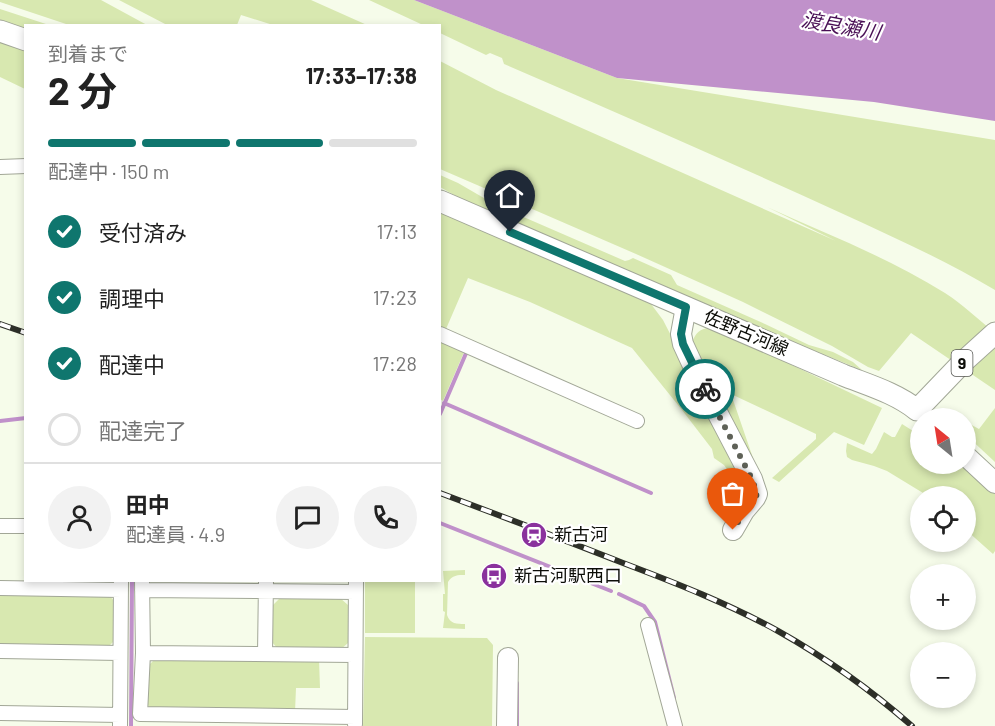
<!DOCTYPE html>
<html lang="ja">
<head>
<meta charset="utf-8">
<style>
  body { margin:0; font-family:Barlow,"Noto Sans JP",sans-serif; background:#f2f2f2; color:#222; height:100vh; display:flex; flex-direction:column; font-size:22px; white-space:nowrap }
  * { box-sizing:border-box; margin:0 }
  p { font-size:20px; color:#767676 }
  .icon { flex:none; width:33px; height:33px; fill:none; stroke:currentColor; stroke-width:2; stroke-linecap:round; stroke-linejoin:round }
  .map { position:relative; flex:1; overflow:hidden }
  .sheet { position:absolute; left:24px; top:24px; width:417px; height:558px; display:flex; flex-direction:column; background:#fff; border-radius:0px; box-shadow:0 3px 9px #0003 }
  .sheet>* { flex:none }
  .needle { width:39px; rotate:330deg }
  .fabs { position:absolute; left:910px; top:408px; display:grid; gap:12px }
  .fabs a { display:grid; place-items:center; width:66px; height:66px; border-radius:50%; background:#fff; box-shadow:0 3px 9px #0003; font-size:30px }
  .pin { position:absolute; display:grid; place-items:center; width:51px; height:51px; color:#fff; margin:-62px -26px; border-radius:50% 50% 50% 0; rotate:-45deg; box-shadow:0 0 6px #0007 }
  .pin .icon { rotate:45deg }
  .courier { position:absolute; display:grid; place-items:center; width:60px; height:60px; margin:-30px; border:4px solid #0f766e; border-radius:50%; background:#fff; color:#222; box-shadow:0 2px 8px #0007 }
  .headline em { font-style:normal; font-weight:700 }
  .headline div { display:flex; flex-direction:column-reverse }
  .headline { display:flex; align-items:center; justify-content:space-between; height:102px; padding:0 24px }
  h1 { font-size:39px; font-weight:700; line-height:45px }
  .bar { display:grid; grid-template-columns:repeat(4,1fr); gap:9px 6px; align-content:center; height:72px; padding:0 24px }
  .bar i { height:8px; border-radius:4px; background:#e0e0e0 }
  .bar .selected { background:#0f766e }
  .bar p { grid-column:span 4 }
  .line { display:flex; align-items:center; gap:15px; padding:0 24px; border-top:2px solid #e0e0e0 }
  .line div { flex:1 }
  .round { display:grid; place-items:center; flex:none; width:63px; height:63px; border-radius:32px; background:#f2f2f2 }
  ol { padding:0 24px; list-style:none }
  li { display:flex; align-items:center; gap:18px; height:66px }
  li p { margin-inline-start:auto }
  li .icon { padding:6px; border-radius:50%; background:#0f766e; color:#fff; stroke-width:4 }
  li:last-child { color:#767676 }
  li i { width:33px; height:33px; border:3px solid #e0e0e0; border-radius:50% }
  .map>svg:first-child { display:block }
  .green { fill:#d8e8b0 }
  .water { fill:#c091ca }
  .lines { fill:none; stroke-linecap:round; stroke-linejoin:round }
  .stream { stroke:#c091ca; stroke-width:4 }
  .street-casing { stroke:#a2a797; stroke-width:16 }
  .secondary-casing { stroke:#a2a797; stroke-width:22 }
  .primary-casing { stroke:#a2a797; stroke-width:23 }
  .street { stroke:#fff; stroke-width:14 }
  .secondary { stroke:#fff; stroke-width:20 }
  .primary { stroke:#fff; stroke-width:21 }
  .rail-casing { stroke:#2d2f28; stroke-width:6 }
  .rail { stroke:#fff; stroke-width:4; stroke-dasharray:11; stroke-linecap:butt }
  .done { stroke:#5e6157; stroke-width:6; stroke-dasharray:0 10.8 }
  .route { stroke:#0f766e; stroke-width:8 }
  .labels { text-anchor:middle; stroke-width:4.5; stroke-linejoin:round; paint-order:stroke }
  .shield { fill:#fff; stroke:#555652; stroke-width:1.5 }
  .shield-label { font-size:16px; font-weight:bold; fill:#0c0d08 }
  .street-label { font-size:18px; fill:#0c0d08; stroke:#fff }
  .poi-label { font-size:18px; fill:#0c0d08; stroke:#fff; text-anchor:start }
  .water-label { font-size:20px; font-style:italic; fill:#490f55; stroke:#fff }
</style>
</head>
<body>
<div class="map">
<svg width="995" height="726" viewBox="0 0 995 726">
  <rect width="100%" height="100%" fill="#f6fcea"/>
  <!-- green -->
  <path class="green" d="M0 0H101L147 25H69L0 2Z
    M119 0H311L367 25H273L241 15 237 25H167Z
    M369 0H414L617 78 995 140V290C945 260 893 237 841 213 730 162 617 113 504 64L502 58 490 53 486 55 440 33V26L423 25Z
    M0 9 49 25 26 26 25 34 0 26Z
    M0 39 25 48V89L0 77Z
    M440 61 496 90 836 241 767 207C827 234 889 258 945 293 962 304 979 320 995 333V390L911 333 879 371 868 367 832 346 743 302 636 254 440 169Z
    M440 175 458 183 496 205 625 261 629 260 633 258 671 275 677 285 765 324 809 345 833 352 853 362 862 370 810 349 468 203 440 187Z
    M440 212 444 213 651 304 663 320 747 484 748 491 740 503 737 504 741 490 724 465 714 458 712 449 682 410 632 348 530 302 468 278 446 329 448 332 440 330Z
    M707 328 731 336 882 408 864 445 834 432 779 482 772 478 816 439V434L731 394 754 461 752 463 691 346C694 336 697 330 707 328Z
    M440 339 465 350 443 401 440 399Z
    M995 408V462L966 435V422L979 429Z
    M902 424 921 436V464H963L995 494V551L993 554 966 530V496H928L887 471 874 466 852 460 847 457 846 451 847 443 872 454 876 449 884 432 892 437H895Z
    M465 570V575C458 575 452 575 448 582L447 615C450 624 457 624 465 624V629L443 628 445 612 443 611V594H445L443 571Z
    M365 581H415V633H365Z
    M0 595H109L115 602V640L109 646 0 645Z
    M281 597 340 598 348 605V643L341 649H278L271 641 272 606Z
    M365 637 487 638 493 645 492 726H363Z
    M156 658 319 659 320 688H296L295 712 153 711 146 703 147 667Z"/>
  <!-- water -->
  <path class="water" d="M414 0H995V121L874 102 617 78Z"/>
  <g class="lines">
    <!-- stream -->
    <path class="stream" d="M444 403 651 493
      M440 414 467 351
      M0 421 26 418
      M440 523 611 591
      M619 594 644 606 655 622 674 698
      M131 726 132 580
      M517 726V683"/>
    <!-- street casing -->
    <g class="street-casing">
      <path id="street" d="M0 167 26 166
        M440 334 637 421
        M0 526H26
        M142 580 143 653 140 714 355 717
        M0 588 121 590
        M142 590 356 592
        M648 625 675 726
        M0 651 120 653
        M143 653 355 655
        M265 654 266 580
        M0 713 120 715
        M355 724 356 580
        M120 726 121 580"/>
    </g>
    <!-- secondary casing -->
    <g class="secondary-casing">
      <path id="secondary" d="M686 307 681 334 683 344 695 370 752 479 757 494 755 498 744 511 733 530
        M966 456 995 483
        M507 726 508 658"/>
    </g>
    <!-- primary casing -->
    <g class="primary-casing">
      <path id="primary" d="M0 31 26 40
        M440 201 843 375C868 385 896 393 917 410L963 362 995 333"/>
    </g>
    <!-- street -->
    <use href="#street" class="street"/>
    <!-- secondary -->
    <use href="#secondary" class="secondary"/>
    <!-- primary -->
    <use href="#primary" class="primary"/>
    <!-- rail casing -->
    <g class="rail-casing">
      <path id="rail" d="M0 324 26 333
        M440 493C501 516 562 539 623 563 676 583 729 604 778 631 826 658 871 690 912 726"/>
    </g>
    <!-- rail -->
    <use href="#rail" class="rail"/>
  </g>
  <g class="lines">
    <!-- done -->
    <path class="done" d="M705 389 752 479 757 494 755 498 744 512 733 530"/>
    <!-- route -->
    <path class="route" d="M510 232 686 307 681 334 683 344 705 389"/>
  </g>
  <!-- icons -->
  <defs>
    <g id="station-disc" transform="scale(1.35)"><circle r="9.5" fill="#8a319d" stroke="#fff"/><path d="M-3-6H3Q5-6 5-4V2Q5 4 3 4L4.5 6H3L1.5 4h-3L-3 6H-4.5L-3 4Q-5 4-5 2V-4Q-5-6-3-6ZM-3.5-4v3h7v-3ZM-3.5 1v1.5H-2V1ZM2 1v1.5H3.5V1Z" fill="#fff"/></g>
    <g id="bus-disc" transform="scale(1.35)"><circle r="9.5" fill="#8a319d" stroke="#fff"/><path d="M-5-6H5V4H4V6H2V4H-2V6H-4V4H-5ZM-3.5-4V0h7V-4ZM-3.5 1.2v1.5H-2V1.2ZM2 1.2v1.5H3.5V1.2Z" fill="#fff"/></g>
  </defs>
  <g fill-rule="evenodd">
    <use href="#station-disc" x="534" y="535"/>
    <use href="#bus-disc" x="494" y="576"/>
  </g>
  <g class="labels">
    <!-- shield labels -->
    <rect class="shield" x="951.5" y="350" width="21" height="26" rx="4.5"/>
    <g class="shield-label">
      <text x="962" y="369">9</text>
    </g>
    <!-- street labels -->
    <g class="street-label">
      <text transform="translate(746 333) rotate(23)" y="6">佐野古河線</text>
    </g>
    <!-- poi labels -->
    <g class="poi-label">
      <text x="554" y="541">新古河</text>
      <text x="514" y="582">新古河駅西口</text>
    </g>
    <!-- water labels -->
    <g class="water-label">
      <text transform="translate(841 26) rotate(10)" y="7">渡良瀬川</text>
    </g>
  </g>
</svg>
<div class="fabs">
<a><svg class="needle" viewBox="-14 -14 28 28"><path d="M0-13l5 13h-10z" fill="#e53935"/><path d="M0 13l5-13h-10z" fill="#767676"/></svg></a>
<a><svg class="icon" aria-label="locate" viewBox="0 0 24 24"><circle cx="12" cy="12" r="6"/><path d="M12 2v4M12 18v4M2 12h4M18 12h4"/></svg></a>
<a>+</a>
<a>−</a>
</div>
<div class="pin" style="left:733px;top:530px;background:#ea580c"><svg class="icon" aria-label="bag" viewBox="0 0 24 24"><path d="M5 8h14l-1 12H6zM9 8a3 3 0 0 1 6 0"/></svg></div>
<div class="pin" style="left:510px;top:232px;background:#1f2937"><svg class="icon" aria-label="home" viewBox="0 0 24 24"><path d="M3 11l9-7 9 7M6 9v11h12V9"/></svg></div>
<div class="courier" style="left:705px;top:389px"><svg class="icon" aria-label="bike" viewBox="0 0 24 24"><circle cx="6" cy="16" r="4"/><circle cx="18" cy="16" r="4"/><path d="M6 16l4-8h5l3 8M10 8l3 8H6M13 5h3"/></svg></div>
<section class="sheet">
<div class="headline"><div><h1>2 分</h1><p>到着まで</p></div><em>17:33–17:38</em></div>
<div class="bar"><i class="selected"></i><i class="selected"></i><i class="selected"></i><i></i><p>配達中 · 150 m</p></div>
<ol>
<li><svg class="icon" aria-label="check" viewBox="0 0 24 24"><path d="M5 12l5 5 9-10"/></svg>受付済み<p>17:13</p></li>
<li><svg class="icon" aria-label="check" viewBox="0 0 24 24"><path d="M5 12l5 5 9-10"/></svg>調理中<p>17:23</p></li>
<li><svg class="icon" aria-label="check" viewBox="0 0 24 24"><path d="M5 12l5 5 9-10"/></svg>配達中<p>17:28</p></li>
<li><i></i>配達完了</li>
</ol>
<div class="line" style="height:108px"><a class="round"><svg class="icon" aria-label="person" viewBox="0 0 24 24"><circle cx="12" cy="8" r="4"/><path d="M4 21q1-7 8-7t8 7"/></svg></a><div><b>田中</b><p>配達員 · 4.9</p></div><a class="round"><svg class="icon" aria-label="chat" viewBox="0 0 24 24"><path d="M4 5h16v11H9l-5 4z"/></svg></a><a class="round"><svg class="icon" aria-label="phone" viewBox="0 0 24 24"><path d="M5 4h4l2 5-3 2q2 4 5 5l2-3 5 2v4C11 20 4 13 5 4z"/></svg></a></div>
</section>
</div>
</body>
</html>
